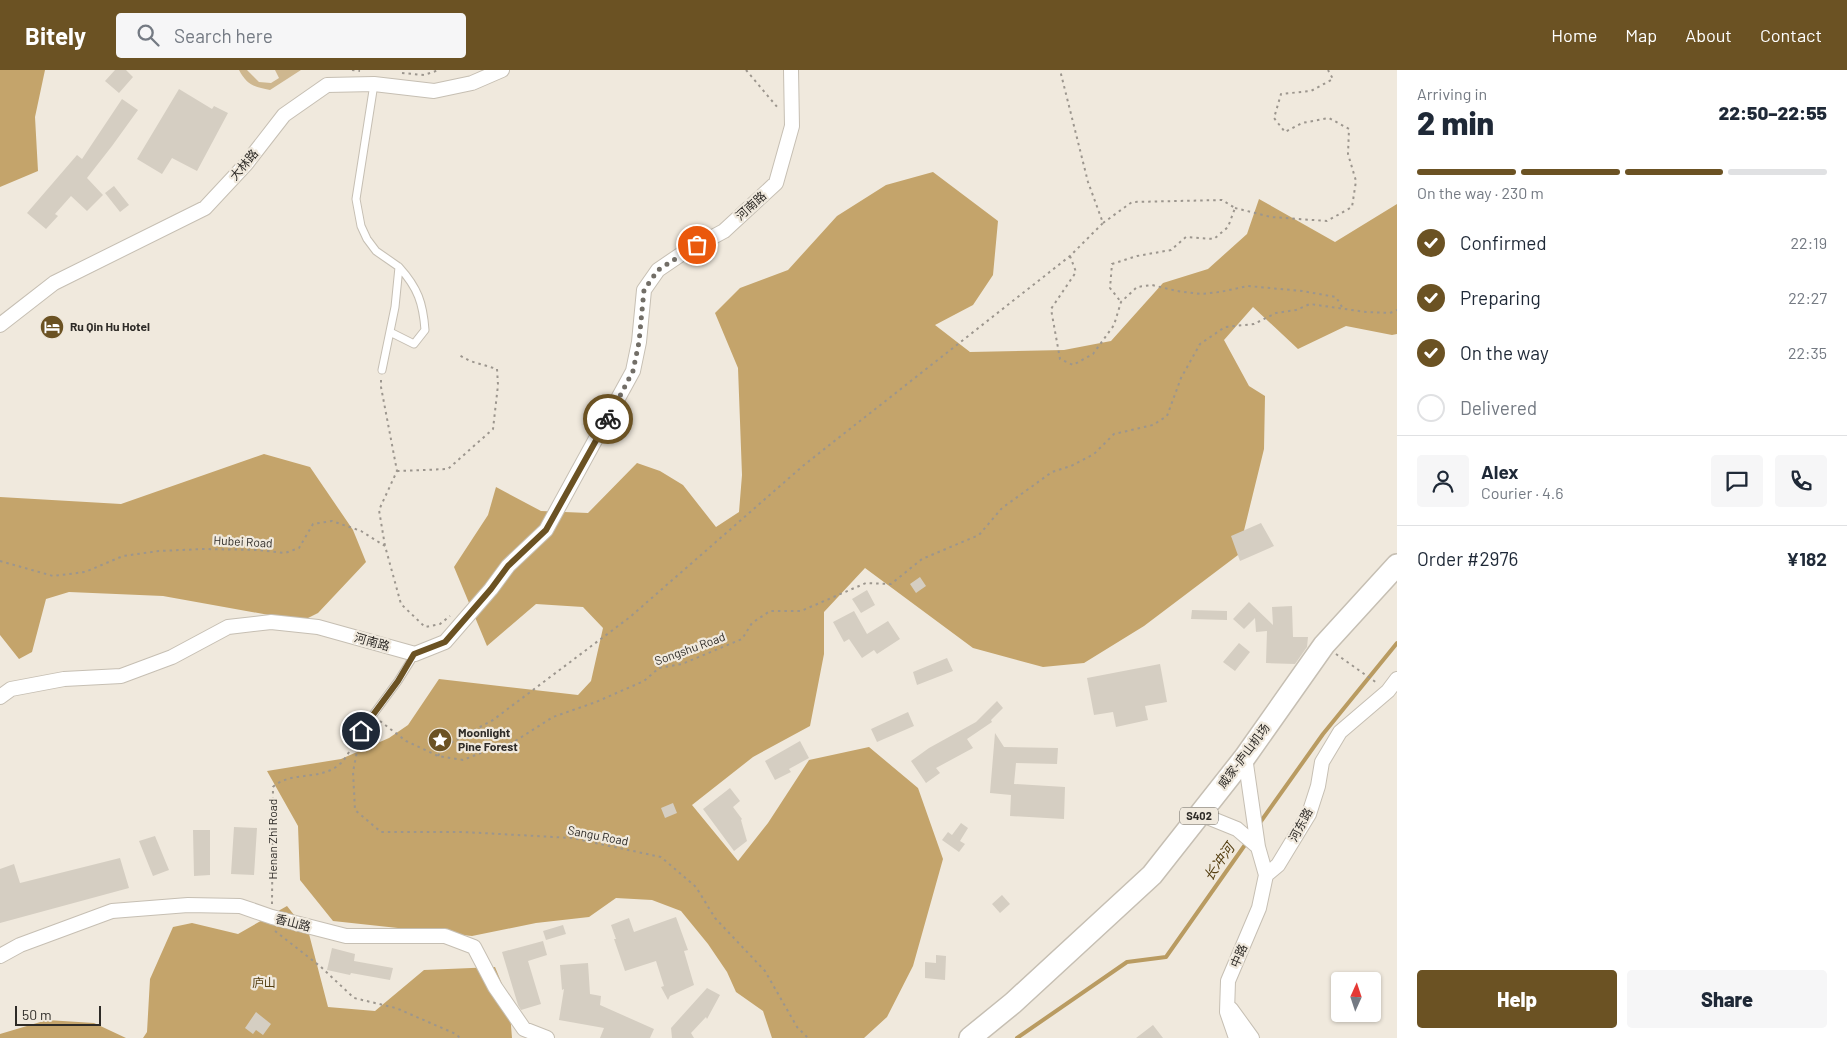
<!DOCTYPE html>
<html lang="en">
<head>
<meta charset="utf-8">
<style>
  body { margin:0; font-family:Barlow,"Noto Sans SC",sans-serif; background:#f6f6f7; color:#1f2937; height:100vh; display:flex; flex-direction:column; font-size:19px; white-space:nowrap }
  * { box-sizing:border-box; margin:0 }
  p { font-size:16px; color:#747a83 }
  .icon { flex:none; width:28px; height:28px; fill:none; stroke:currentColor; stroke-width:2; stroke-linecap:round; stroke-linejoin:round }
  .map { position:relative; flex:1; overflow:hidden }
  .details { display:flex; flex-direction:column; background:#fff; width:450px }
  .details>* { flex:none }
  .needle { width:32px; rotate:3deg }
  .buttons { position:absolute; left:1331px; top:902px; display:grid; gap:10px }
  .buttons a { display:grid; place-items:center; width:50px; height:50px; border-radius:5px; background:#fff; box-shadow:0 1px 4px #0004; font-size:25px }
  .scale { position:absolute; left:15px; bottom:12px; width:86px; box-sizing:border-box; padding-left:5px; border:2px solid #2e2b27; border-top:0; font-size:14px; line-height:18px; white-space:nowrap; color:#2e2b27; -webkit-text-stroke:4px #f0e9dd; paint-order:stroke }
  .pin { position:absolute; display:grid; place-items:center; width:42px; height:42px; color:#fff; margin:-21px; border:2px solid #fff; border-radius:50%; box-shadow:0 1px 5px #0007 }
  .courier { position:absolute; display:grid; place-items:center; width:50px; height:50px; margin:-25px; border:4px solid #6b5223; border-radius:50%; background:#fff; color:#222; box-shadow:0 1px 6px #0007 }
  .headline em { font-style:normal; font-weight:800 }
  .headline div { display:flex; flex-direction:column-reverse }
  .headline { display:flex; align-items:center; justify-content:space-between; height:85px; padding:0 20px }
  h1 { font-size:32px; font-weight:800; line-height:38px }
  .bar { display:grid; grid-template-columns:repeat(4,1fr); gap:8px 5px; align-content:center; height:60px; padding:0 20px }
  .bar i { height:6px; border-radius:4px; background:#e0e1e3 }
  .bar .on { background:#6b5223 }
  .bar p { grid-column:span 4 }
  .line { display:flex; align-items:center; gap:12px; padding:0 20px; border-top:1px solid #e0e1e3 }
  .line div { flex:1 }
  .round { display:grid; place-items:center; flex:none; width:52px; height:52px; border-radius:5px; background:#f6f6f7 }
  ol { padding:0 20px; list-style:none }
  li { display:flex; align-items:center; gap:15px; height:55px }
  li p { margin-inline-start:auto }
  li .icon { padding:5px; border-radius:50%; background:#6b5223; color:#fff; stroke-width:4 }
  li:last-child { color:#747a83 }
  li i { width:28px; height:28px; border:2px solid #e0e1e3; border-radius:50% }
  .cta { display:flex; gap:10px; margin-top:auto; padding:10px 20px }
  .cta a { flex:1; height:58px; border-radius:5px; background:#6b5223; color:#fff; font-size:20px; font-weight:800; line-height:58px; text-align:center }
  .cta a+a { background:#f6f6f7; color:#1f2937 }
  header { display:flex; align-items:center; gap:30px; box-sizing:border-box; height:70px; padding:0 25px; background:#6b5223; color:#fff }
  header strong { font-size:24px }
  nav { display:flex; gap:28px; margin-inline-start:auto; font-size:18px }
  .search { width:350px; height:45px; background:#f6f6f7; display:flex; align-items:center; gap:12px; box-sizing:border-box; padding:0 18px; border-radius:5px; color:#747a83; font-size:19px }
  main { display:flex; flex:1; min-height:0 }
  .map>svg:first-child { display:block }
  .green { fill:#ceb78f }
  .forest { fill:#c4a46b }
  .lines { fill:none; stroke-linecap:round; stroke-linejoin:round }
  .stream { stroke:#b99b61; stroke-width:4 }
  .building { fill:#d5cec2 }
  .lane-casing { stroke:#c6bfb3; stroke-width:9 }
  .street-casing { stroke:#c6bfb3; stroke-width:16 }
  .primary-casing { stroke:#c6bfb3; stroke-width:24 }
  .path { stroke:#9c968e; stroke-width:2; stroke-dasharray:2.5 4; stroke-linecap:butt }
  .lane { stroke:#fff; stroke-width:7 }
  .street { stroke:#fff; stroke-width:14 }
  .primary { stroke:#fff; stroke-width:21 }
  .done { stroke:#726e67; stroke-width:5; stroke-dasharray:0 9 }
  .route { stroke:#6b5223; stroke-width:6 }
  .labels { text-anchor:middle; stroke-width:4.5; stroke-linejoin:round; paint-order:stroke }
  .shield { fill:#f0e9dd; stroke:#68645e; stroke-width:1 }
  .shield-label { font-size:11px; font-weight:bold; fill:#2e2b27 }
  .street-label { font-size:12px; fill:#2e2b27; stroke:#f0e9dd }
  .poi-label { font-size:12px; font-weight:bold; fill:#2e2b27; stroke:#f0e9dd; text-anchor:start }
  .park-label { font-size:12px; fill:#543e10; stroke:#f0e9dd }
  .water-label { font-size:14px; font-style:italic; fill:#553f11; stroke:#f0e9dd }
</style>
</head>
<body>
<header>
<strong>Bitely</strong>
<div class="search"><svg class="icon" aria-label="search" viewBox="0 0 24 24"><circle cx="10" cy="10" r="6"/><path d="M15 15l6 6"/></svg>Search here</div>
<nav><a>Home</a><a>Map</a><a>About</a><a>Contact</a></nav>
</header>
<main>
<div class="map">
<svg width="1397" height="968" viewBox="0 0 1397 968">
  <rect width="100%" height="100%" fill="#f0e9dd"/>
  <!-- green -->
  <path class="green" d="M239 0H247L259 12 271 13 279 8 275 0H301L270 20C254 17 247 15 239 0Z"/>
  <!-- forest -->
  <path class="forest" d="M0 0H45L35 47 38 101 0 117Z
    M933 102 998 151 993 205 973 235 935 255 970 282 1064 280 1111 271 1163 213 1208 199 1247 164 1259 129 1335 172 1397 134V264L1392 265 1346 256 1298 279 1253 237 1224 270 1249 316 1265 326 1264 379 1238 485 1144 556 1084 593 1043 597 973 578 865 498 824 542V584L810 656 753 687 692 735 738 791 768 753 809 690 869 677 918 718 943 789 913 896 887 947 864 968H772L763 941 736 922 727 902 708 874 681 841 652 830 616 828 589 847 536 853 472 866 333 851 300 810 298 756 267 701 341 689 389 668 408 655 439 609 578 625 591 611 603 558 583 537 536 534 487 576 454 497 488 445 496 417 541 441 588 443 637 393 660 401 683 415 716 457 739 442 742 405 738 298 715 243 740 218 788 200 837 146 886 115Z
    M264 384 310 397 353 460 366 492 318 543 302 551 163 526 69 522 46 529 32 582 19 589 0 565V427L121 434Z
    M287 836 309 864 328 937 375 941 424 900 495 897 509 931 512 968H143L147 962 150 909 173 857 192 853 238 864Z
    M47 950 94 953 126 968H0V964Z"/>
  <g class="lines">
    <!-- stream -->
    <path class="stream" d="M1259 754 1323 664 1397 573
      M1017 968 1127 892 1166 887 1247 772"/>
  </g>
  <!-- building -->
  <path class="building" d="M115 0H126L133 7 119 23 105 11Z
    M179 19 212 39 214 36 228 43 197 101 172 88 162 104 137 89Z
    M122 29 138 40 112 76 87 108 103 125 87 141 71 126 55 144 58 146 46 159 27 143 77 85 82 89Z
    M114 116 129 135 120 142 105 123Z
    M1261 453 1274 476 1240 491 1231 466Z
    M920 507 926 516 916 523 910 514Z
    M867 520 875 535 861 543 852 529Z
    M1249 532 1273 555 1272 537 1292 536 1293 567H1308L1307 577 1295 594 1266 593 1267 561 1256 562 1255 548 1244 559 1233 549Z
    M1192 540 1227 541V550L1191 549Z
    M854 541 867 564 888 551 900 569 877 584 874 580 862 588 849 569 844 572 833 552Z
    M1239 573 1250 582 1235 601 1223 592Z
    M947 588 953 601 917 615 913 602Z
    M1160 594 1167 632 1145 636 1148 650 1116 657 1113 642 1094 645 1087 608Z
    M997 631 1003 638 991 650 992 652 967 669 973 678 936 698 940 703 926 713 911 691 929 678 976 652Z
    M908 642 914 656 877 672 871 659Z
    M995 663 1004 677 1058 678 1057 694 1016 693 1014 714 1065 717 1064 749 1010 746 1011 725 990 723Z
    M800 671 809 688 789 699 791 702 775 710 765 691Z
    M730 718 740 731 733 737 742 749 741 750 747 771 734 781 703 739Z
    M673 733 677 743 665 748 661 738Z
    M961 753 968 758 960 771 965 774 959 782 942 770 948 762 952 765Z
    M234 757 257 758 254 805 231 804Z
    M193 760H210V805L194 806Z
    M155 766 169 800 153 806 139 771Z
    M120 788 129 818 0 853V799L14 794 20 813Z
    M1002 825 1010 834 1000 843 992 834Z
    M676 847 688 880 684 881 694 915 670 926 668 930 661 917 664 916 656 891 625 901 614 869H616L611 855 629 848 634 862Z
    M563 855 566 864 546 870 543 861Z
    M543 871 547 885 528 891 541 934 521 940 518 935 502 882Z
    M332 878 355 884 354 891 393 898 390 910 351 903 350 905 327 900Z
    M936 885 946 886 945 910 925 908V892L936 893Z
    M588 893 590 924 601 926 600 935 654 959 650 968H600L604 958 559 950 564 919 562 920 560 895Z
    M707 918 720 925 707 949 706 947 691 963 694 968H672L671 958Z
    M256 942 271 954 263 965 256 960 253 964 245 958Z
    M1153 955 1163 968H1136Z"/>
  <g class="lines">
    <!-- lane casing -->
    <g class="lane-casing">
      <path id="lane" d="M374 14 356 129 361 156 367 169 376 181 399 197 395 237 382 300
        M390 262 414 274 425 260C423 233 418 218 399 197
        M361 661 398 611 415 584"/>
    </g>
    <!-- street casing -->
    <g class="street-casing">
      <path id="street" d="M0 255 54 213 205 138 246 94 284 45 327 15 374 14 434 21 472 13 502 0
        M0 627 11 619 64 609 121 606 172 587 228 557 271 552 318 557 415 584 445 572 491 519 508 496 546 460 633 301 639 272 644 220 658 200 683 183 724 161 776 113 792 56 791 0
        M1245 687 1258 777 1266 805 1278 795 1309 744 1318 716 1322 692 1340 662 1388 621 1397 609
        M1200 744 1237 759 1258 777
        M0 886 20 875 112 841 188 835 240 836 272 847 346 866H445L474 877 495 917 524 959 547 968
        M1231 939 1252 968
        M1236 968 1227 942 1228 911 1259 838 1266 805"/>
    </g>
    <!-- primary casing -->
    <g class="primary-casing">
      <path id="primary" d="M970 968 1013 933 1152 805 1245 687 1324 575 1397 495"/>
    </g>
    <!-- path -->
    <path class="path" d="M352 0 360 1
      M746 0 778 38
      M402 3 424 5 439 0
      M1235 138 1271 147 1327 151 1352 137 1356 111 1348 84 1349 59 1329 48 1302 53 1285 62 1274 48 1281 24 1311 21 1333 9 1328 0
      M1103 153 1132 132 1222 130 1235 138 1228 157 1214 169 1186 167 1171 180 1137 186 1112 194 1110 218 1121 232
      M1070 186 1076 202 1051 239 1060 289 1073 295 1093 284 1114 255 1121 232 1137 217 1152 215 1177 221 1201 224 1220 222 1248 216 1302 221 1336 227 1342 237
      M381 310V317L397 401 379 440 385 476
      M397 401 448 399 493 359 498 315 497 299 470 291 459 285
      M0 491 53 506 85 502 123 486 159 481 203 479 258 480 285 483 299 478 313 454 332 451 361 461 385 476 401 534 425 557 440 554 450 546
      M1336 584 1377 613
      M380 651 406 671 438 686 463 690 496 677 512 673 553 647 596 632 644 611 659 598 682 594 742 569 752 553 770 541H801L866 513 891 514 922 489 979 465 1002 438 1052 402 1071 396 1094 384 1114 364 1153 355 1167 346 1181 308 1200 274 1225 257 1254 254 1276 243 1296 240 1310 234 1366 242 1390 243 1397 240
      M359 671 353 702 355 740 381 762H463L572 768 661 787 696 817 715 848 765 901 797 957 808 968
      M438 686 443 677 493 650 630 547 804 395 1070 186 1103 153 1088 112 1060 0
      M272 834 273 717C291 700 321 712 341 693 347 687 352 677 356 669
      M275 861 321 897 354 928 396 938 456 964 460 968"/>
    <!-- lane -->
    <use href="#lane" class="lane"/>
    <!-- street -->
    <use href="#street" class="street"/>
    <!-- primary -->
    <use href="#primary" class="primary"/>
  </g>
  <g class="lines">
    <!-- done -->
    <path class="done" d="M608 349 633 301 639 272 644 220 658 200 697 175"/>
    <!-- route -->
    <path class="route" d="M361 661 398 611 414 584 445 572 491 519 508 496 546 460 608 349"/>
  </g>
  <!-- icons -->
  <defs>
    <g id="hotel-disc" transform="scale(1.25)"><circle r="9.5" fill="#6b5223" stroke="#f0e9dd"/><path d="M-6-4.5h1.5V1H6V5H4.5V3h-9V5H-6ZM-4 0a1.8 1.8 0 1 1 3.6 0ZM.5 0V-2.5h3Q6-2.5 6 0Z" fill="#fff"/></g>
    <g id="sight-disc" transform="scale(1.25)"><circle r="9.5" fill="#6b5223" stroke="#f0e9dd"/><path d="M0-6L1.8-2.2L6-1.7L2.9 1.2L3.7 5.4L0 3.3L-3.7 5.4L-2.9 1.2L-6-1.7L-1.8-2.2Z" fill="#fff"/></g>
  </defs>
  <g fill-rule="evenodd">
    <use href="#hotel-disc" x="52" y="257"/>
    <use href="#sight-disc" x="440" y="670"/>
  </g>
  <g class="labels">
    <!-- shield labels -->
    <rect class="shield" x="1180" y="737.5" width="38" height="17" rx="4"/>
    <g class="shield-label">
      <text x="1199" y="750">S402</text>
    </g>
    <!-- street labels -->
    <g class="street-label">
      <text transform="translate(244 95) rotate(-50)" y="4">大林路</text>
      <text transform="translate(751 136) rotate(-42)" y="4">河南路</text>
      <text transform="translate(243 472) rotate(3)" y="4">Hubei Road</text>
      <text transform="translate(372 572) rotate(16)" y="4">河南路</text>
      <text transform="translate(690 579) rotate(-20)" y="4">Songshu Road</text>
      <text transform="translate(1244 686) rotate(-53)" y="4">威家-庐山机场</text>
      <text transform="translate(1301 755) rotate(-62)" y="4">河东路</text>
      <text transform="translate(598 766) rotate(11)" y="4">Sangu Road</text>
      <text transform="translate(273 769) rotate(-90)" y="4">Henan Zhi Road</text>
      <text transform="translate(293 853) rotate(14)" y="4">香山路</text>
      <text transform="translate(1239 886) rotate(-67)" y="4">中路</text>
    </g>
    <!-- poi labels -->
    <g class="poi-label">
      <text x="70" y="261">Ru Qin Hu Hotel</text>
      <text x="458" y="667">Moonlight<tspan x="458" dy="14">Pine Forest</tspan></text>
    </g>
    <!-- park labels -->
    <g class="park-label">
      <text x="264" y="917">庐山</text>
    </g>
    <!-- water labels -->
    <g class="water-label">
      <text transform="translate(1219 792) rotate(-55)" y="5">长冲河</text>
    </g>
  </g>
</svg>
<div class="buttons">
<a><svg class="needle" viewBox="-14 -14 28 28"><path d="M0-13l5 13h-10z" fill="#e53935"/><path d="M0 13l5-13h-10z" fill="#747a83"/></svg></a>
</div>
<div class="scale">50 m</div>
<div class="pin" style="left:697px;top:175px;background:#ea580c"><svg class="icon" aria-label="bag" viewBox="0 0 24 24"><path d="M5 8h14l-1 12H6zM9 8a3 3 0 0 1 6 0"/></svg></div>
<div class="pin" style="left:361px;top:661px;background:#1f2937"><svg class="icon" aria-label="home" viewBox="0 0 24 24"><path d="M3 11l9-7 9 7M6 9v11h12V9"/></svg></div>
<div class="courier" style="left:608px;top:349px"><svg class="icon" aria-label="bike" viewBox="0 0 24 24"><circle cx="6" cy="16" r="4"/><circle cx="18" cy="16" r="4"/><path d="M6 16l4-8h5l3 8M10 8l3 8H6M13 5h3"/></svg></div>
</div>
<section class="details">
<div class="headline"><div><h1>2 min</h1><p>Arriving in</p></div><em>22:50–22:55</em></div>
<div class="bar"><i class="on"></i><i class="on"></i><i class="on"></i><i></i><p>On the way · 230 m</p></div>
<ol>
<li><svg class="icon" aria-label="check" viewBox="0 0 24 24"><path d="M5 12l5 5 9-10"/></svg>Confirmed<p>22:19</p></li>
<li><svg class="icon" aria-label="check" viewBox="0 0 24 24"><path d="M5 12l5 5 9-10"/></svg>Preparing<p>22:27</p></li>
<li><svg class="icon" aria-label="check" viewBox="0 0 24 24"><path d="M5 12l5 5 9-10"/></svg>On the way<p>22:35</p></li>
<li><i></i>Delivered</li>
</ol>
<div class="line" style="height:90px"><a class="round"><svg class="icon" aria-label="person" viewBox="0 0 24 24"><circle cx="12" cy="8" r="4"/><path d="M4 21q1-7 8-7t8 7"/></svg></a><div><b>Alex</b><p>Courier · 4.6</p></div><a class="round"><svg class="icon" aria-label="chat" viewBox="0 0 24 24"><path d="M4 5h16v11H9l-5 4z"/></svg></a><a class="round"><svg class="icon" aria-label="phone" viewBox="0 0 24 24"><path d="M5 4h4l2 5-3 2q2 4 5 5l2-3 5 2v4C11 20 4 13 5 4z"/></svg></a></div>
<div class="line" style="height:65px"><div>Order #2976</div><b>¥182</b></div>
<div class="cta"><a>Help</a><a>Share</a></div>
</section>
</main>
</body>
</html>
